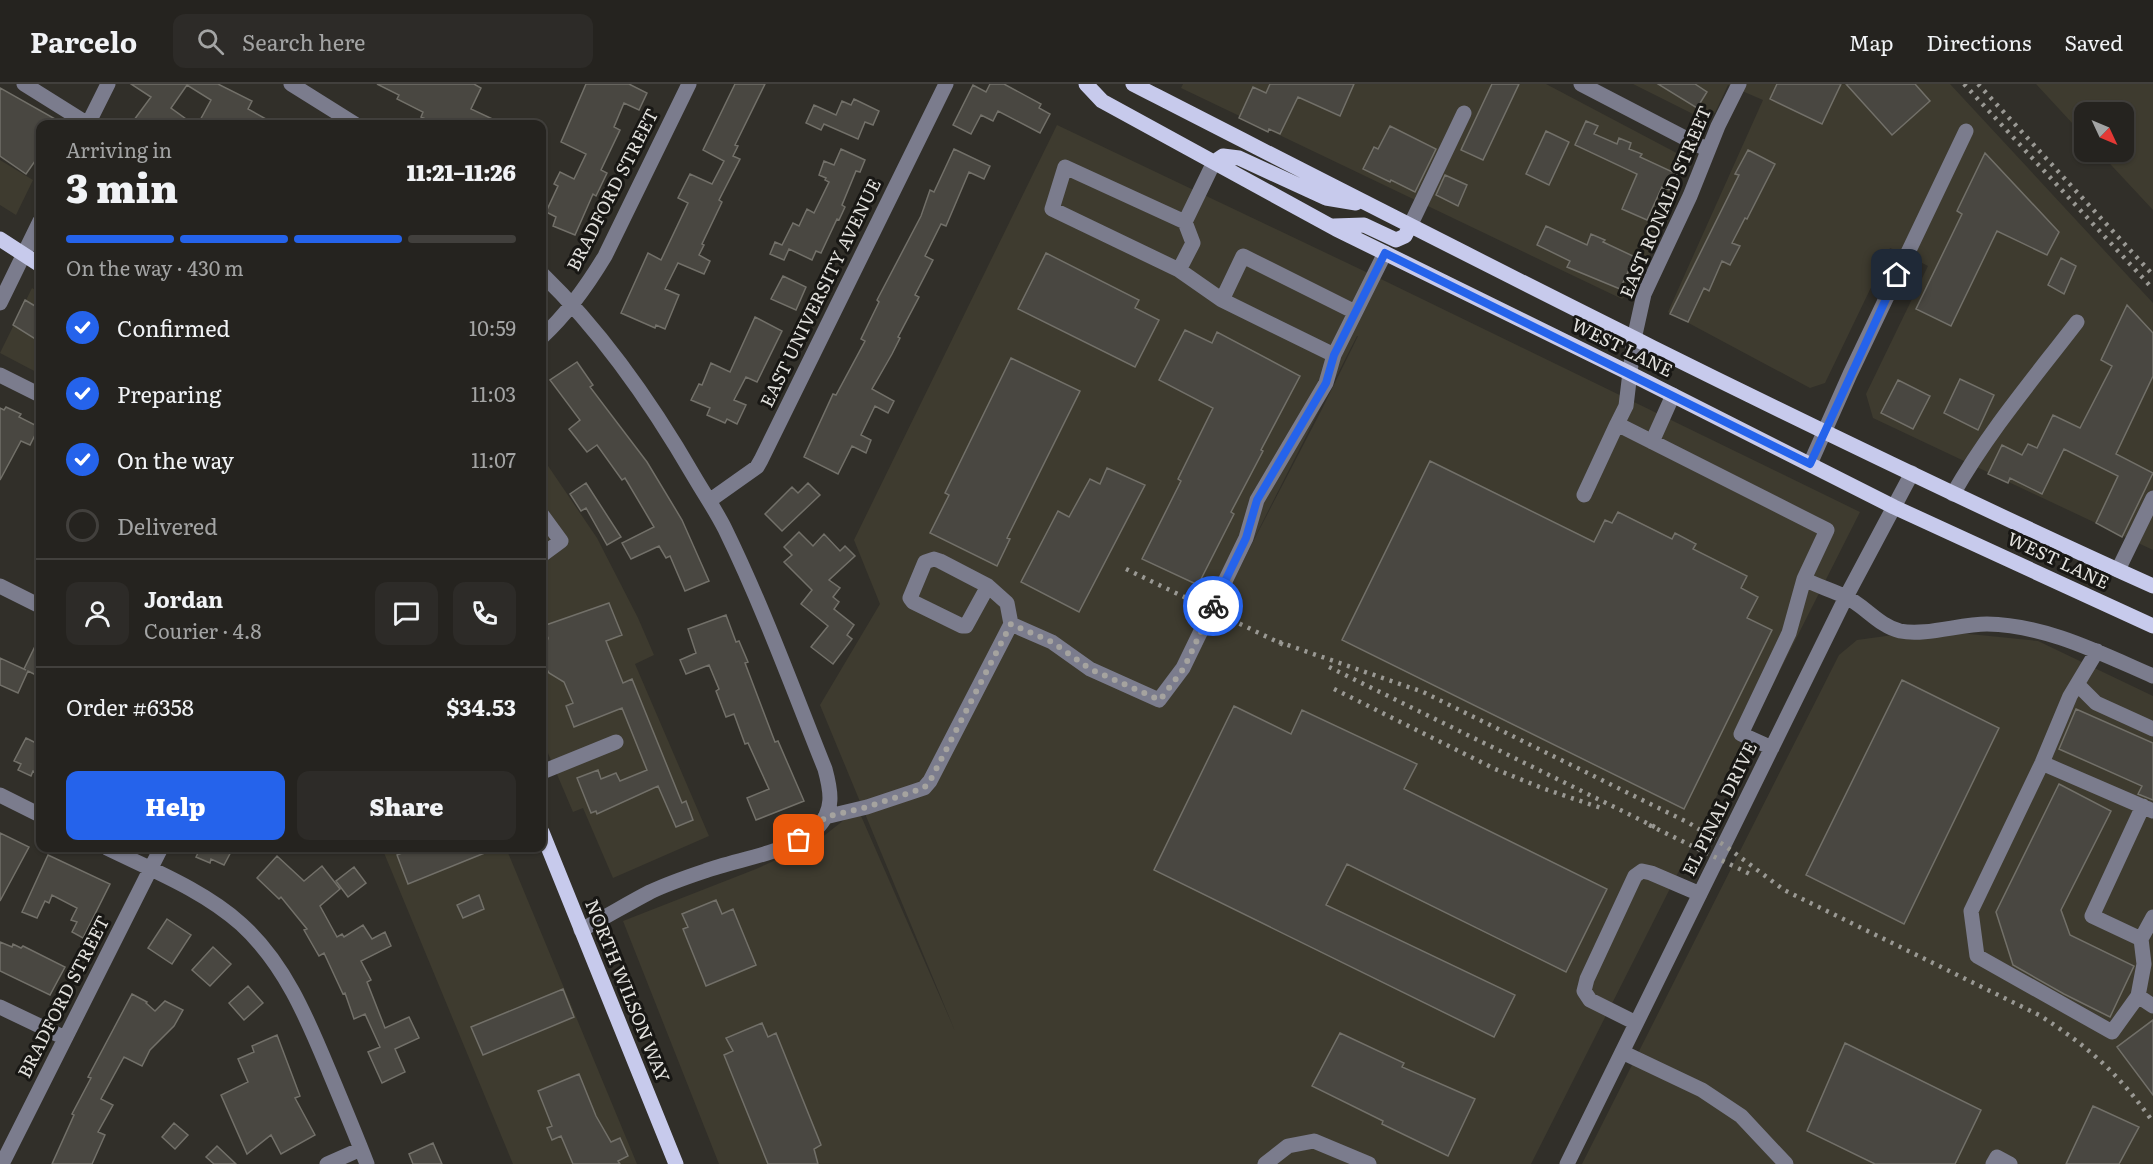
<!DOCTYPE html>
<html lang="en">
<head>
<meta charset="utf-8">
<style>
  body { margin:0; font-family:Literata,serif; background:#2d2b28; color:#f1f3f6; height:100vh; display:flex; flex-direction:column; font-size:22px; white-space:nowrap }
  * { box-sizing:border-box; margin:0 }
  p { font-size:20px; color:#a3a4a4 }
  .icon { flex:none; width:33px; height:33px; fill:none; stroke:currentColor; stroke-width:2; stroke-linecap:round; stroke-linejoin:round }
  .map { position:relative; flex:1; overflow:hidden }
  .panel { position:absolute; left:36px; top:36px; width:510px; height:732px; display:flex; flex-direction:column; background:#25231f; border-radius:12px; box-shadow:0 2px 4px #0004,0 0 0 2px #42403d }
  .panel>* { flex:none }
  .needle { width:39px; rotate:134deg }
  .controls { position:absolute; left:2074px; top:18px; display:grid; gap:12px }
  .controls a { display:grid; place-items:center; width:60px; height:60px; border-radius:12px; background:#25231f; box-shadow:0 2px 4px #0004,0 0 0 2px #42403d; font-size:30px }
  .pin { position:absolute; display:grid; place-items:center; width:51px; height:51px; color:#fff; margin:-26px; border-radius:12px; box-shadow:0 3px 9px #0006 }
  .courier { position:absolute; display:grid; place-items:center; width:60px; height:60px; margin:-30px; border:4px solid #2563eb; border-radius:50%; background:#fff; color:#222; box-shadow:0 2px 8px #0007 }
  .summary em { font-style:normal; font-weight:800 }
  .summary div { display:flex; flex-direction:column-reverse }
  .summary { display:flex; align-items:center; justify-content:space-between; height:102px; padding:0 30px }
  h1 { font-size:39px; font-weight:800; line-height:45px }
  .bar { display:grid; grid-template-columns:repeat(4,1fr); gap:9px 6px; align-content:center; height:72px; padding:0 30px }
  .bar i { height:8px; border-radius:4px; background:#42403d }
  .bar .on { background:#2563eb }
  .bar p { grid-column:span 4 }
  .line { display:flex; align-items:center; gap:15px; padding:0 30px; border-top:2px solid #42403d }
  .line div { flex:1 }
  .round { display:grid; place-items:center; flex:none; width:63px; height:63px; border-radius:12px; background:#2d2b28 }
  ol { padding:0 30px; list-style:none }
  li { display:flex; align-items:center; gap:18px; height:66px }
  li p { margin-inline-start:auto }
  li .icon { padding:6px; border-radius:50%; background:#2563eb; color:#fff; stroke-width:4 }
  li:last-child { color:#a3a4a4 }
  li i { width:33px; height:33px; border:3px solid #42403d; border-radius:50% }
  .action { display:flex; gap:12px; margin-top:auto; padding:12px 30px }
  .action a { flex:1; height:69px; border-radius:12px; background:#2563eb; color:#fff; font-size:24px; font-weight:800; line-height:69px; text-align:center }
  .action a+a { background:#2d2b28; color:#f1f3f6 }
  header { display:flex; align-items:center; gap:36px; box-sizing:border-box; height:84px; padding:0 30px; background:#25231f; border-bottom:2px solid #42403d }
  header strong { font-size:28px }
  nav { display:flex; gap:33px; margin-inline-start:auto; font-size:21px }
  .search { width:420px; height:54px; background:#2d2b28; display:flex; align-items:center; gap:15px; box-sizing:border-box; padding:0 21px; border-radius:12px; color:#a3a4a4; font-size:22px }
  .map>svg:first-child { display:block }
  .built { fill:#3e3b2f; fill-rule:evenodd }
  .building { fill:#494741; stroke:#727069; stroke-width:1.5 }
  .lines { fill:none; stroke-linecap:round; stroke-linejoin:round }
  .minor { stroke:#7b7c8d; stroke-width:15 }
  .major { stroke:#c7caec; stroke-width:15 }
  .rail { stroke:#9a9994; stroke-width:4.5; stroke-dasharray:3 6; stroke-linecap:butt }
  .done { stroke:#a5a39f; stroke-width:6; stroke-dasharray:0 10.8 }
  .route { stroke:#2563eb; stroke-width:8 }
  .labels { text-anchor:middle; stroke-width:6; stroke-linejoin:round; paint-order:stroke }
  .street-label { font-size:18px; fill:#e3e2de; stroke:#181714 }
</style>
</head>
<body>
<header>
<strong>Parcelo</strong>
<div class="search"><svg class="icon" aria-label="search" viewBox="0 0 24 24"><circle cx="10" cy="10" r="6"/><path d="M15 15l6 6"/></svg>Search here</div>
<nav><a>Map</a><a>Directions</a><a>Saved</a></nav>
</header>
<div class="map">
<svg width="2153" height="1080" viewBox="0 0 2153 1080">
  <rect width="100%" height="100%" fill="#312f29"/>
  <!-- built -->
  <path class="built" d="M1183 0H1546L1688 75 1636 205 1622 215 1181 4Z
    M1633 0H1950L2153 219V466L1873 334 1866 310 1928 182 1914 175 1890 164 1825 299 1810 304 1668 228 1763 16 1728 1 1715 29 1699 33Z
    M2036 0H2153V126L2099 68H2124V28H2085V53Z
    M1057 41 1385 197 1860 428 1531 1080H719L623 837 756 785 816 758 858 725 955 947 820 621 880 520 854 456ZM1358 252 1322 325 1229 504 1357 252Z
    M0 76 33 96 16 131 0 121Z
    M32 204 40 209V290L0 269Z
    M542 373 597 454 638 534 654 571 635 580 709 752 613 794 583 724 573 728 542 655Z
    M1930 546 2038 557 2153 612V1080H1582L1839 571 1857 556Z
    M382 764H506L637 1080H513Z"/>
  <!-- building -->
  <path class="building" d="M131 0H218L252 17 248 25 275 40H198L211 16 187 1 171 24 193 40H131L151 13Z
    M377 0H474L481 4 471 25 503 40H437L421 33 423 28 397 15 399 11Z
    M586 0H629L647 9 639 26 624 19 614 43 620 46 601 86 607 89 596 112 593 110 575 151 553 142 556 133 546 128 558 102 554 100 560 88 574 95 586 70 561 58Z
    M735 0H765L735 61 738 62 733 72 740 75 719 116 722 118 702 160 704 161 699 171 710 177 704 190 678 179 665 205 679 211 665 245 656 241 655 244 621 229 648 169 661 176 688 119 678 114 690 90 712 100 724 77 703 66Z
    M990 0H1004L1041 20 1039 24 1050 30 1040 49 998 27 993 37 981 31 971 50 953 41 973 1 986 8Z
    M1270 0H1354L1340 32 1298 13 1280 50 1269 45 1268 48 1239 34 1253 3 1266 9Z
    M1492 0H1519L1483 76 1461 66Z
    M1658 0H1695L1707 8 1697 24Z
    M1777 0H1841L1822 40 1770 15Z
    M1846 0H1915L1930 17 1892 51Z
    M0 4 64 40H40V70L26 90 0 72Z
    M854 15 879 27 873 41 865 38 858 55 824 40 821 46 806 39 814 21 836 31 842 17 851 21Z
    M1586 37 1598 42 1594 50 1617 60 1619 54 1631 59 1629 65 1642 70 1640 73 1677 90 1669 106 1662 103 1647 136 1622 125 1637 90 1575 61Z
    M1390 42 1436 65 1415 108 1391 96 1390 98 1363 85 1374 63 1378 65Z
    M1546 47 1569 58 1549 101 1526 90Z
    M841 65 865 76 860 88 856 87 842 121 845 123 839 136 837 135 821 169 816 167 812 176 789 165 784 176 770 170 775 158 782 161 793 139 799 142 807 125 814 129 829 98 825 96 826 94 819 91 824 77 834 81Z
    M954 65 990 82 984 95 969 88 946 142 941 140 925 172 933 176 915 211 919 213 898 253 900 254 892 270 872 305 894 317 888 329 875 322 861 351 871 356 866 369 852 362 838 390 804 373 833 310 836 311 865 257 861 255 879 218 877 216 921 132 930 106 934 108Z
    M1748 66 1775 80 1747 135 1745 134 1732 159 1740 162 1730 181 1722 177 1709 207 1704 204 1688 238 1670 230 1739 91 1735 90Z
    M1985 69 2059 148 2047 171 1997 147 1951 242 1916 225 1962 130 1957 127Z
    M1445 91 1467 101 1458 122 1436 111Z
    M1546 142 1587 161 1591 150 1605 156 1603 158 1635 173 1620 205 1567 183 1570 177 1537 161Z
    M1046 169 1139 216 1135 224 1159 236 1135 283 1018 225Z
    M2061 174 2076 182 2064 210 2048 201Z
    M783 192 806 203 796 226 771 215Z
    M25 216 40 225V258L13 241Z
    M2127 221 2153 249V292L2116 370 2153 389 2122 453 2096 439 2118 392 2064 365 2042 410 2010 394 2008 399 1988 390 2002 361 2022 371 2028 360 2037 364 2053 331 2080 344 2112 282 2101 276Z
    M755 233 782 247 757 298 746 293 734 316 746 321 737 340 727 335 725 339 707 331 710 324 691 316 699 300 702 301 711 279 730 288Z
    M1185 246 1212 259 1217 248 1300 292 1261 366 1263 367 1231 428 1234 430 1198 501 1142 475 1181 397 1178 395 1213 324 1159 296Z
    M1011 274 1080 307 1007 454 1010 455 997 482 930 449 949 411 945 409Z
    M577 278 593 301 590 303 647 378 682 436 709 497 685 507 670 472 666 474 659 462 631 475 622 459 654 443 625 394 622 396 597 361 587 368 569 345 580 336 550 296Z
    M1960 295 1994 311 1978 346 1944 329Z
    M1898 296 1930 312 1913 345 1881 329Z
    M6 323 21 330 19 333 39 343 30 361 21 357 0 396V324L4 326Z
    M1430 377 1594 458 1605 436 1612 439 1618 428 1672 455 1675 449 1696 460 1693 465 1747 492 1741 504 1758 513 1747 534 1772 546 1684 725 1342 556Z
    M1107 384 1145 401 1079 528 1021 498 1058 427 1069 433 1090 395 1100 400Z
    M586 399 621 453 607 461 586 424 581 427 570 410Z
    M808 399 820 411 782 447 765 430 792 403 798 409Z
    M799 448 813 462 824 450 840 467 845 462 855 472 829 496 840 504 833 513 839 518 834 525 854 541 847 551 852 555 833 580 811 563 828 542 801 520 812 506 784 478 792 471 784 463Z
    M609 519 622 551 606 557 623 599 632 595 682 719 686 717 693 736 676 743 658 702 597 730 596 727 591 729 577 694 598 686 601 695 616 689 620 697 647 686 622 624 574 643 566 622 573 619 564 598 549 589 544 580 543 571 548 554 543 542Z
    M726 531 736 558 739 557 748 578 745 579 775 658 778 657 804 717 756 736 747 714 769 705 748 659 745 660 734 630 726 633 716 607 719 605 709 581 686 590 680 576 696 569 688 545Z
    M40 552V593L28 587 18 609 0 601V574L26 586 24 585Z
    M1902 596 1999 644 1904 840 1806 791Z
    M1234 622 1291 650 1302 626 1417 680 1404 705 1607 805 1566 888 1347 780 1326 821 1515 911 1494 953 1154 786Z
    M2076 625 2153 659V716L2138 710 2142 702 2059 665Z
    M26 654 40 661V690L33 687 31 692 18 686 21 680 14 677Z
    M2059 700 2111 727 2061 826 2070 851 2134 882 2110 933 2064 910 2013 881 1996 828Z
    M0 749 29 763 0 817Z
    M185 764H233L224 781 211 775 210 779 196 773 198 769Z
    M414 764H497L408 800 397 771Z
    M48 771 110 800 83 854 72 848 77 838 71 836 77 824 52 811 49 819 45 817 37 834 22 828Z
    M277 772 304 797 322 782 340 805 320 822 337 853 342 850 344 853 363 841 372 855 385 848 391 862 361 877 371 896 367 898 385 944 409 933 419 954 395 965 405 988 382 999 368 968 380 963 365 930 354 935 345 909 343 910 324 869 319 872 304 846 307 845 281 813 279 815 257 794Z
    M354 783 366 799 348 813 336 797Z
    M479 811 484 825 463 834 457 821Z
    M716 816 722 830 733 825 756 881 706 902 683 845 688 843 682 830Z
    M167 835 191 851 172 880 148 864Z
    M0 858 12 863 13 860 21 864 23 862 65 883 50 911 0 887Z
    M213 863 231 880 210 902 192 886Z
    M248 902 263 919 244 936 229 919Z
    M563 905 574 933 483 971 471 943Z
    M132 910 147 918 146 919 155 927 165 917 183 926 174 942 150 966 142 982 124 973 101 1015 113 1021 98 1048 105 1051 92 1080H52L74 1031 72 1030 91 994 88 993Z
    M2153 936V1011L2117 963Z
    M762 939 768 953 776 949 821 1061 814 1065 818 1080H768L724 971 733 967 726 954Z
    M1340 949 1404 979 1402 983 1475 1015 1448 1072 1382 1040 1383 1037 1312 1002Z
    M277 951 300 1012 295 1014 315 1051 281 1070 271 1051 247 1070 221 1011 248 998 238 975 254 968 252 962Z
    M1845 959 1981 1026 1955 1080H1875L1807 1047Z
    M579 990 596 1032 611 1058 620 1054 628 1072 618 1077 620 1080H573L561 1052 552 1056 547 1044 552 1042 538 1007Z
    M2093 1022 2139 1043 2119 1080H2066Z
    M174 1039 188 1051 175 1065 162 1053Z
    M433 1059 442 1080H413L409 1070Z
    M217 1062 236 1080H214L206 1073Z"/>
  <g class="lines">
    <!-- minor -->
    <path class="minor" d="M24 0 88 40
      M291 0 355 40
      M1581 0 1708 66
      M88 40 108 0
      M1185 138 1065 83 1052 125 1179 186 1193 159 1185 138 1214 78
      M1410 142 1464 29
      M1179 186 1222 216
      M542 190C601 247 654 323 695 394 705 411 716 427 725 445 763 523 793 605 825 685 831 707 835 727 816 745 790 769 737 775 705 787 687 793 667 800 650 808 627 820 604 834 581 846
      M0 219 40 137
      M542 253C567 230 587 202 605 172L689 0
      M1334 271 1222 216 1243 172 1355 228
      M0 291 40 311
      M1617 340 1626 322 1634 255 1644 210 1690 112 1718 42 1739 0
      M1652 358 1673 311
      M1810 380 1850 290 1966 47
      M1953 410C1988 348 2034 294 2077 238
      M1584 411 1617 340 1827 446 1804 495C1817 502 1832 506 1846 513 1865 522 1879 542 1900 547 1926 552 1960 540 1987 540 2046 541 2100 569 2153 592
      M709 417 757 383 761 376 946 0
      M542 431 561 457 542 471
      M2118 486 2153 414
      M0 502 40 522
      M988 502 966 542H962L913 518 910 514 925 478 934 475 940 477 988 502 1007 519 1011 540 1052 558 1090 585 1159 616 1183 584 1246 454 1257 416 1326 299 1334 271 1385 169
      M2097 567 2070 612 2042 679 1971 827 1977 872 2112 948 2138 912 2153 922
      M2078 601 2096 619 2153 645
      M1772 664 1741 650 1789 549 1804 495
      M2042 679 2153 727
      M542 688 616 658
      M0 711 40 731
      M825 733 867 723 924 704 930 697 1011 540
      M107 764C152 786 203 806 241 840 285 880 307 934 329 987 342 1018 355 1049 367 1080
      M2141 855 2092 832 2143 722
      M2138 912 2144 880 2141 855 2153 833
      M0 923 65 954
      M1636 939 1590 916 1584 907 1587 895 1635 792 1642 787 1651 789 1700 810
      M1622 968 1702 1006 1741 1032 1786 1080
      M2 1080 161 764
      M327 1080 361 1065
      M1265 1080 1288 1062 1314 1057 1369 1080
      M1567 1080 1846 513 1912 389
      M1993 1080 1997 1073 2010 1080"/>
    <!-- major -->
    <path class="major" d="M1086 0 1102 17 1336 145 1629 289 1894 423 2153 542
      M1133 0C1471 173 1808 346 2153 502
      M1214 78 1223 72 1239 74 1326 114 1356 119
      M1334 142 1364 141 1396 156 1405 152 1410 142
      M0 155 40 181
      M542 748 676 1080"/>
    <!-- rail -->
    <path class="rail" d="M1964 0 2153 205
      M1978 0 2153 191
      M1126 485 1286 562
      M1279 558 1423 608 1689 739 1724 761 1784 806 2039 931C2088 962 2119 990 2153 1038
      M1329 583 1657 744
      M1334 605 1495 685 1542 704 1604 725
      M1649 741 1754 792"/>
  </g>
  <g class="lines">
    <!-- done -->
    <path class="done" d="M799 756 815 746 825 733 867 723 924 704 930 697 1011 540 1052 558 1090 585 1160 616 1184 584 1213 522"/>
    <!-- route -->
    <path class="route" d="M1213 522 1246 454 1257 416 1326 299 1334 271 1385 169 1810 380 1897 191"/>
  </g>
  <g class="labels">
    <!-- street labels -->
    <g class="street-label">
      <text transform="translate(613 106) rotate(-63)" y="6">BRADFORD STREET</text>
      <text transform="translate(1666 118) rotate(-67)" y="6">EAST RONALD STREET</text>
      <text transform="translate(821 209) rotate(-64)" y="6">EAST UNIVERSITY AVENUE</text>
      <text transform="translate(1622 264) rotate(26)" y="6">WEST LANE</text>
      <text transform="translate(2058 477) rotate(25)" y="6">WEST LANE</text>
      <text transform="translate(1720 725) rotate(-64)" y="6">EL PINAL DRIVE</text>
      <text transform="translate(627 907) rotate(68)" y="6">NORTH WILSON WAY</text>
      <text transform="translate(64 913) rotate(-63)" y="6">BRADFORD STREET</text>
    </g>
  </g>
</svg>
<div class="controls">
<a><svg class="needle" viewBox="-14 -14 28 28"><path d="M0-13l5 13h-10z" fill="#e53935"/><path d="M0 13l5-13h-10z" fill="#a3a4a4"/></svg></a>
</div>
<div class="pin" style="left:799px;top:756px;background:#ea580c"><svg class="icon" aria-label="bag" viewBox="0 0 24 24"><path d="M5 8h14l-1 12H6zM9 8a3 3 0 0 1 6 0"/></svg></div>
<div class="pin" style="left:1897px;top:191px;background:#1f2937"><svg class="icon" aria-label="home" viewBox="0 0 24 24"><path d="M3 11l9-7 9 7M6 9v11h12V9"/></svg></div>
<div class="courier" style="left:1213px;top:522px"><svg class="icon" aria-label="bike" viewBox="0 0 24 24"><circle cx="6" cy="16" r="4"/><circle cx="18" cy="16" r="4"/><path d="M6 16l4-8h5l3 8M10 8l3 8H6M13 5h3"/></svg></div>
<section class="panel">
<div class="summary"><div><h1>3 min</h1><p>Arriving in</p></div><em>11:21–11:26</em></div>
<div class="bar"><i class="on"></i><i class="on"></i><i class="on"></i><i></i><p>On the way · 430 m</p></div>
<ol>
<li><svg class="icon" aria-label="check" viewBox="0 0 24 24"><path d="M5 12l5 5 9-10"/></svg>Confirmed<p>10:59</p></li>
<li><svg class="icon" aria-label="check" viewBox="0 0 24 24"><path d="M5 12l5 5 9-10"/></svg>Preparing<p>11:03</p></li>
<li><svg class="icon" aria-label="check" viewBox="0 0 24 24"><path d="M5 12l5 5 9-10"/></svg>On the way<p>11:07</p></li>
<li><i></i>Delivered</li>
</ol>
<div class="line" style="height:108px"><a class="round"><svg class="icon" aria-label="person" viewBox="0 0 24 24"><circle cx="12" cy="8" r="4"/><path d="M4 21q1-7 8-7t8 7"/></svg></a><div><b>Jordan</b><p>Courier · 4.8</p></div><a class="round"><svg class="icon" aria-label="chat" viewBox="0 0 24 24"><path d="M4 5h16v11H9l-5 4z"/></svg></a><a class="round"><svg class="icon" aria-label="phone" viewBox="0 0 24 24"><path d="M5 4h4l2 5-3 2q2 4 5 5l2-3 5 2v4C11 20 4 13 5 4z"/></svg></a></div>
<div class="line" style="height:78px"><div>Order #6358</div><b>$34.53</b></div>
<div class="action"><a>Help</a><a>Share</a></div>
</section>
</div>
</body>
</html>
